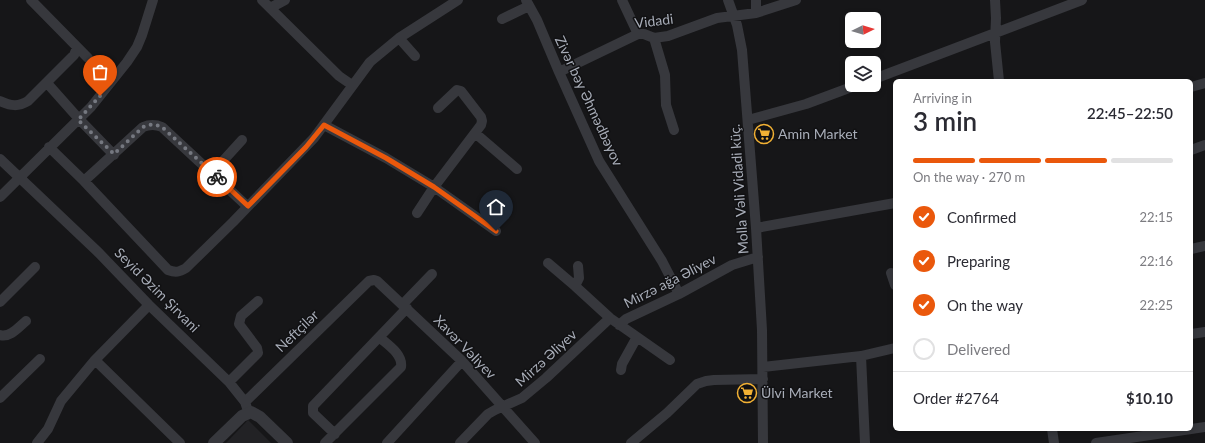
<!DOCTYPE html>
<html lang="en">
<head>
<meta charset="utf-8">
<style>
  body { margin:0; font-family:Lato,sans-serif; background:#f2f2f3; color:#2b2b33; height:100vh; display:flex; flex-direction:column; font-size:15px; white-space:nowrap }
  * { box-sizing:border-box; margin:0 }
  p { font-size:13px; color:#7c7c81 }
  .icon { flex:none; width:22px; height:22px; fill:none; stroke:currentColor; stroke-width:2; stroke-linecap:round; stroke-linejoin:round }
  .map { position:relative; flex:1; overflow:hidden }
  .drawer { position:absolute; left:893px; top:79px; width:300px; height:352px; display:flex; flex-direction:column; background:#fff; border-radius:6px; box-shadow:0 2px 6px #0003 }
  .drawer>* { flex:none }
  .needle { width:26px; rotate:85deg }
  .tools { position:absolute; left:845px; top:12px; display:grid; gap:8px }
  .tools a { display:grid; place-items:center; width:36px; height:36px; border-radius:6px; background:#fff; box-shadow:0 2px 6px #0003; font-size:20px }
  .pin { position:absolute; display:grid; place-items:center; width:34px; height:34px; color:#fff; margin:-41px -17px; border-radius:50% 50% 50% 0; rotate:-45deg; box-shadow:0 0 4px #0007 }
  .pin .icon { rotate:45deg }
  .courier { position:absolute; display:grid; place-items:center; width:40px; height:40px; margin:-20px; border:3px solid #ea580c; border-radius:50%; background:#fff; color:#222; box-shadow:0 1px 5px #0007 }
  .headline em { font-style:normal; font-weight:600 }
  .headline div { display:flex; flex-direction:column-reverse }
  .headline { display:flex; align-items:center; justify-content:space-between; height:68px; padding:0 20px }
  h1 { font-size:26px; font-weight:600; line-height:30px }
  .bar { display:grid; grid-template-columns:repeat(4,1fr); gap:6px 4px; align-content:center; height:48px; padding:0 20px }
  .bar i { height:5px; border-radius:3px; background:#e1e1e2 }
  .bar .current { background:#ea580c }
  .bar p { grid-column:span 4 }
  .line { display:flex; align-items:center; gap:10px; padding:0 20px; border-top:1px solid #e1e1e2 }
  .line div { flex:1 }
  ol { padding:0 20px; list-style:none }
  li { display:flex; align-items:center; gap:12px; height:44px }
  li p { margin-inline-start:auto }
  li .icon { padding:4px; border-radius:50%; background:#ea580c; color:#fff; stroke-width:4 }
  li:last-child { color:#7c7c81 }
  li i { width:22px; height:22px; border:2px solid #e1e1e2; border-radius:50% }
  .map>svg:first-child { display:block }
  .built { fill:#222225 }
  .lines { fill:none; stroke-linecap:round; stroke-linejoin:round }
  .minor { stroke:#37383d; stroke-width:10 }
  .tertiary { stroke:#37383d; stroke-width:12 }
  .done { stroke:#757880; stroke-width:4; stroke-dasharray:0 7.2 }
  .route { stroke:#ea580c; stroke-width:5 }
  .labels { text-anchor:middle; stroke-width:3; stroke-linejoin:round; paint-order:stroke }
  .street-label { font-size:14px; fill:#a8adb8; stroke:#111113 }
  .poi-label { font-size:14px; fill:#a8adb8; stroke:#111113; text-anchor:start }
</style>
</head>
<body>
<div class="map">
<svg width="1205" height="443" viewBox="0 0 1205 443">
  <rect width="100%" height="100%" fill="#161618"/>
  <!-- built -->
  <path class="built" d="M248 420 271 443H226Z"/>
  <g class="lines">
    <!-- minor -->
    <path class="minor" d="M31 0 88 58
      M262 0 339 76 352 85
      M526 0 537 20 559 72 599 161 662 261 679 294
      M622 0 638 34
      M728 0 737 25 742 50 756 228 762 330 763 443
      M756 0V13
      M995 0 996 18 995 42 999 81
      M270 8 285 0
      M502 19 529 6
      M399 38 415 56
      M654 38 665 75 666 105 674 130
      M559 72 638 34H644L654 38 668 36 717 18 756 13 796 0
      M874 79 1082 0
      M47 83 79 119 114 155
      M1191 87 1205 83
      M0 101C11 106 18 107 28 101L74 55 77 48
      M748 120 806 104 857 85
      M324 125 386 158 434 187 496 231
      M475 133 517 169
      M49 147 84 181 168 270C176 273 179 272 186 268L233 222 314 138 370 62 399 38 458 0
      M1191 150 1205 145
      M0 159 99 253 149 305 229 382 245 402 247 408
      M212 173 242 140
      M84 181 143 127C150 124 155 124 162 127L247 206
      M0 197 91 107 127 62 137 47 142 35 153 0
      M417 213 434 187 481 125 482 121 481 117 461 91 457 90 438 108
      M756 228 895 203
      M1191 249 1205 246
      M548 263 575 286 610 318 670 360
      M891 273 895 285
      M575 286 579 278 578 266
      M0 302 35 267
      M403 304 432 274
      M619 325 626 319 679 294 732 265 758 257
      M1191 334 1205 332
      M0 335C10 338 19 327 26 321
      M861 356 865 443
      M95 360 180 443
      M763 367 861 356 895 348
      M621 370 622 364 637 337
      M229 382 258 353 257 348 239 324 241 316 258 301
      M0 398 40 359
      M245 402 369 281 374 280 377 281 462 361 535 443
      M1052 429 1054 443
      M1191 429 1205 427
      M335 434 313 413V406L407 308
      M37 443 48 429 61 401 95 360 149 305
      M325 443 401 367C403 354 388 345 379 337
      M387 443 462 361
      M460 443 488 414 495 410 522 398 546 378 610 318
      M631 443 667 413 697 384 706 381 714 380 763 379
      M1096 443 1191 429"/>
    <!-- tertiary -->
    <path class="tertiary" d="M214 443 242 416 251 412 260 417 287 443"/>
  </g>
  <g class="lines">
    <!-- done -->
    <path class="done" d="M100 96 78 120 114 154 143 127C150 124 155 124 162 127L217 177"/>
    <!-- route -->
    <path class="route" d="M217 177 248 206 306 147 324 125 386 158 434 187 496 231"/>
  </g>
  <!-- icons -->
  <defs>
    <g id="supermarket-ring" transform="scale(1)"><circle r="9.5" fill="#111113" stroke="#f2b134" stroke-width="1.5"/><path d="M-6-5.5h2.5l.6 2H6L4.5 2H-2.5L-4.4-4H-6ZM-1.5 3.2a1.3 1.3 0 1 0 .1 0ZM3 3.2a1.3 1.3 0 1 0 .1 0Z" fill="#f2b134"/></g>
  </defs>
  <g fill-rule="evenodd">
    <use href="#supermarket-ring" x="764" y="134"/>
    <use href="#supermarket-ring" x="747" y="393"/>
  </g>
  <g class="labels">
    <!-- street labels -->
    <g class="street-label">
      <text transform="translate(654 21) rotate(-7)" y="5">Vidadi</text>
      <text transform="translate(589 101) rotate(65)" y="5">Zivər bəy Əhmədbəyov</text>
      <text transform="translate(739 189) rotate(-94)" y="5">Molla Vəli Vidadi küç.</text>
      <text transform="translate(670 281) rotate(-27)" y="5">Mirzə ağa Əliyev</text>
      <text transform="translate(157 290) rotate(45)" y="5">Seyid Əzim Şirvani</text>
      <text transform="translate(297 331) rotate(-44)" y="5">Neftçilər</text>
      <text transform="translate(465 347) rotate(46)" y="5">Xavər Vəliyev</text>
      <text transform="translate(546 358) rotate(-42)" y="5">Mirzə Əliyev</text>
    </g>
    <!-- poi labels -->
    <g class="poi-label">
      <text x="778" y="139">Amin Market</text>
      <text x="761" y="398">Ülvi Market</text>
    </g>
  </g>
</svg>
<div class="tools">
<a><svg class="needle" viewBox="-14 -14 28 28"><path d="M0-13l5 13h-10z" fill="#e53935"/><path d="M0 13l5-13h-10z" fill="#7c7c81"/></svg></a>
<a><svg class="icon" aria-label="layers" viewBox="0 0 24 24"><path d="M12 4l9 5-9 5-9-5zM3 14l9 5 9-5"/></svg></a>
</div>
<div class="pin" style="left:100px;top:96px;background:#ea580c"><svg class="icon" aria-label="bag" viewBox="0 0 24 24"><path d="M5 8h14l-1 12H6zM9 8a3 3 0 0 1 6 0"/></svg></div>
<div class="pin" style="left:496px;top:231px;background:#1f2937"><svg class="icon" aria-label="home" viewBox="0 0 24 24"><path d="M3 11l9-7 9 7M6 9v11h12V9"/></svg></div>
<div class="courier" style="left:217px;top:177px"><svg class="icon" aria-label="bike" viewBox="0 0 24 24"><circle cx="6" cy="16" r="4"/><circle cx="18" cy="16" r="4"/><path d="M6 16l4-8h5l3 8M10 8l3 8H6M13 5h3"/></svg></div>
<section class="drawer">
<div class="headline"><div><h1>3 min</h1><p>Arriving in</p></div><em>22:45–22:50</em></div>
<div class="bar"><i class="current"></i><i class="current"></i><i class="current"></i><i></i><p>On the way · 270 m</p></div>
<ol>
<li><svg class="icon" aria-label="check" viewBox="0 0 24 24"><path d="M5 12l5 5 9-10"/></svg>Confirmed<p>22:15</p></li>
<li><svg class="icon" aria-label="check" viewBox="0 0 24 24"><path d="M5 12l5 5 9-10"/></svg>Preparing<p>22:16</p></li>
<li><svg class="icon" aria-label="check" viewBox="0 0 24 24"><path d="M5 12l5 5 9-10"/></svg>On the way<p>22:25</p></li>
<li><i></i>Delivered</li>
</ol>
<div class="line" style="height:52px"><div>Order #2764</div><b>$10.10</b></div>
</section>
</div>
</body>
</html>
